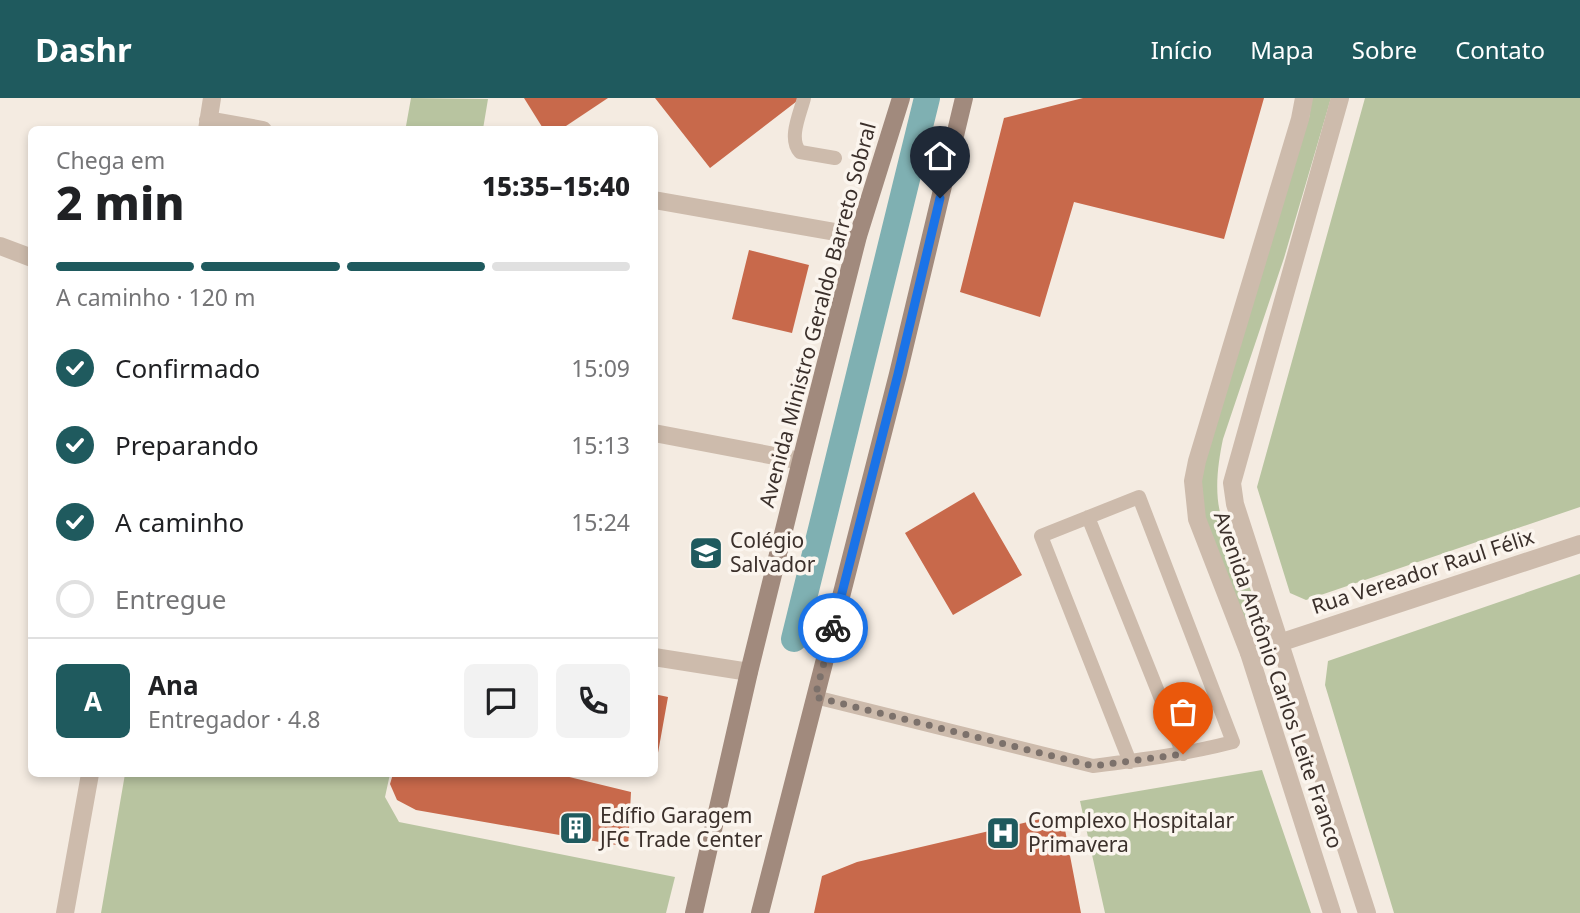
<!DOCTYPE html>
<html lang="pt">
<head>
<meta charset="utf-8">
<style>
  body { margin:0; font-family:"Noto Sans",sans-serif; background:#f2f2f2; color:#202124; height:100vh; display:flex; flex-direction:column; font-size:26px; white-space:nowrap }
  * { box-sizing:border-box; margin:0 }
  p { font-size:23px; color:#757577 }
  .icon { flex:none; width:38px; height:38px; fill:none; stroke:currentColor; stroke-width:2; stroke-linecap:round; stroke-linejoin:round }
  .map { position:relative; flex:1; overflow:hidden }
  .drawer { position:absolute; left:28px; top:28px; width:630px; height:651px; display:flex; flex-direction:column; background:#fff; border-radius:10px; box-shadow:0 4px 10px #0003 }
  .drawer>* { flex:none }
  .pin { position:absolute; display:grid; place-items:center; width:60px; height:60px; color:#fff; margin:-72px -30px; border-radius:50% 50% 50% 0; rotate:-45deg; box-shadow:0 0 7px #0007 }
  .pin .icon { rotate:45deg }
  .courier { position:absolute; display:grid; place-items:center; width:70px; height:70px; margin:-35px; border:5px solid #1a73e8; border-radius:50%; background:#fff; color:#222; box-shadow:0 2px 9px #0007 }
  .headline em { font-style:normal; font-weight:800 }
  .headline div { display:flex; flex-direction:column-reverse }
  .headline { display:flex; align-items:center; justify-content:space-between; height:119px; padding:0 28px }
  h1 { font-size:46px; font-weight:800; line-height:52px }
  .bar { display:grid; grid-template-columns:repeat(4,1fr); gap:10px 7px; align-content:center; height:84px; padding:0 28px }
  .bar i { height:9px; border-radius:5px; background:#e0e0e0 }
  .bar .selected { background:#1f5a5e }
  .bar p { grid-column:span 4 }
  .line { display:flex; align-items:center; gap:18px; padding:0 28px; border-top:2px solid #e0e0e0 }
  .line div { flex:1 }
  .round { display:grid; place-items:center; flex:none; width:74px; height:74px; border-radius:10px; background:#f2f2f2 }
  ol { padding:0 28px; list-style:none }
  li { display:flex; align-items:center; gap:21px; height:77px }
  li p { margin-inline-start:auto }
  li .icon { padding:7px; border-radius:50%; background:#1f5a5e; color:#fff; stroke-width:4 }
  li:last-child { color:#757577 }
  li i { width:38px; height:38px; border:4px solid #e0e0e0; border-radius:50% }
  header { display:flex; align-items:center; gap:42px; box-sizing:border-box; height:98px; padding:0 35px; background:#1f5a5e; color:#fff }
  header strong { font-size:33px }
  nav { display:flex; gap:38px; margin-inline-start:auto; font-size:24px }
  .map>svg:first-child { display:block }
  .green { fill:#b8c4a0 }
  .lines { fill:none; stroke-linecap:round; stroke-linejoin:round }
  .canal { stroke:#7fb0b2; stroke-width:26 }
  .building { fill:#c8694b }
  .service { stroke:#cdbbac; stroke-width:14 }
  .minor { stroke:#cdbbac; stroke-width:18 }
  .tertiary { stroke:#cdbbac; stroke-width:18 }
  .secondary { stroke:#a18a7d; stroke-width:18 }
  .done { stroke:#7c716b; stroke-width:7; stroke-dasharray:0 12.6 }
  .route { stroke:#1a73e8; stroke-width:9 }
  .labels { text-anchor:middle; stroke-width:7; stroke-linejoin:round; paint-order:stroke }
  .street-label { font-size:21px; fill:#3b302b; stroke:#fbf5ee }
  .poi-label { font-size:21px; fill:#3b302b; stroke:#fbf5ee; text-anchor:start }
</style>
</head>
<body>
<header>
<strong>Dashr</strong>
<nav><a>Início</a><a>Mapa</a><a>Sobre</a><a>Contato</a></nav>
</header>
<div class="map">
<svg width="1580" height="815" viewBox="0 0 1580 815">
  <rect width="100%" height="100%" fill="#f4ebe1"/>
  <!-- green -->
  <path class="green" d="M411 0 488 1 483 31H429L406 28Z
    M1312 0H1331L1284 160 1223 341C1218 365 1214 394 1221 418 1231 451 1248 484 1261 516L1245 523 1203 417 1200 387 1211 332 1309 20Z
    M1365 0H1580V409L1306 502 1290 495 1257 389Z
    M1580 476V815H1394L1325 587 1328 563Z
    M1262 672 1311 815H1105L1080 703Z
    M125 676H390L385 699 399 724 675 779 666 815H101Z"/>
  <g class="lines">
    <!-- canal -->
    <path class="canal" d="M794 541 927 0"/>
  </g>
  <!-- building -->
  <path class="building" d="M524 0H608L560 32H544Z
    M655 0H801L710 70Z
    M1083 0H1264L1224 141 1074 104 1040 219 960 194 1004 20Z
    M749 152 809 167 792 235 732 221Z
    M974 394 1022 477 953 517 905 435Z
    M654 596 668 599 656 666H654Z
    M393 676H557L631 694 628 749 416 712 397 702 390 686Z
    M1062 716 1081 815H814L822 778 857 764Z"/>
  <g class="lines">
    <!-- service -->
    <path class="service" d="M804 0C800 16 788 41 800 54L835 60
      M1088 419 1183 656
      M815 599 1093 668C1140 662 1187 656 1233 644L1139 399 1041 438 1130 664"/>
    <!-- minor -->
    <path class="minor" d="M208 22 263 32
      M207 32 212 0
      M654 102 858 138
      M0 148 32 160
      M654 335 801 363
      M1249 555 1580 446
      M654 559 749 574
      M65 815 90 676"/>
    <!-- tertiary -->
    <path class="tertiary" d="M1304 0 1300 21 1197 363 1193 383 1197 421 1249 555 1332 815
      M1340 0 1232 385 1235 406 1367 815"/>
    <!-- secondary -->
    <path class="secondary" d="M694 815 749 574 801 363 858 138 901 0
      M760 815 898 276 964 0"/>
  </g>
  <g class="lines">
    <!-- done -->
    <path class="done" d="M833 530 815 599 1093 668 1183 656"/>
    <!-- route -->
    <path class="route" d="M833 530 898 276 940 100"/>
  </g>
  <!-- icons -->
  <defs>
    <g id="school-square" transform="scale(1.75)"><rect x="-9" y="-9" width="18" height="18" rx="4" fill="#1f5a5e" stroke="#fbf5ee"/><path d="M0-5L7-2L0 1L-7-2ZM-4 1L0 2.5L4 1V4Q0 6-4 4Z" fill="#fff"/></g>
    <g id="building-square" transform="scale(1.75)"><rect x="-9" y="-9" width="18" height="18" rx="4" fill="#1f5a5e" stroke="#fbf5ee"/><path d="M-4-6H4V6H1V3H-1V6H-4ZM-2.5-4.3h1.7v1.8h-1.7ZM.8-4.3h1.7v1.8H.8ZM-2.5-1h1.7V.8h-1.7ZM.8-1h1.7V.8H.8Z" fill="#fff"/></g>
    <g id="hospital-square" transform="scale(1.75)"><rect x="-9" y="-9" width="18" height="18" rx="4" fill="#1f5a5e" stroke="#fbf5ee"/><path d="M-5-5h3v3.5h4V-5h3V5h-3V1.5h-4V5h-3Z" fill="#fff"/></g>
  </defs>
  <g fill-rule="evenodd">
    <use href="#school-square" x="706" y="455"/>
    <use href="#building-square" x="576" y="730"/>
    <use href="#hospital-square" x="1003" y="735"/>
  </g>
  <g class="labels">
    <!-- street labels -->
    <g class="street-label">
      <text transform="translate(818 217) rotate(-75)" y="7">Avenida Ministro Geraldo Barreto Sobral</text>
      <text transform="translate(1423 474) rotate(-18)" y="7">Rua Vereador Raul Félix</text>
      <text transform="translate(1278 582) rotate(71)" y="7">Avenida Antônio Carlos Leite Franco</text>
    </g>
    <!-- poi labels -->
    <g class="poi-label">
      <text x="730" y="450">Colégio<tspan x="730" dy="24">Salvador</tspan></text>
      <text x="600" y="725">Edífio Garagem<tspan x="600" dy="24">JFC Trade Center</tspan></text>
      <text x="1028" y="730">Complexo Hospitalar<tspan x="1028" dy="24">Primavera</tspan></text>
    </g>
  </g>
</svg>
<div class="pin" style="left:1183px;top:656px;background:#ea580c"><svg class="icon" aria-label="bag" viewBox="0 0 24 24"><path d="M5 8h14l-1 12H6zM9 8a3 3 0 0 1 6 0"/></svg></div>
<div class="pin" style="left:940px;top:100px;background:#1f2937"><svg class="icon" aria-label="home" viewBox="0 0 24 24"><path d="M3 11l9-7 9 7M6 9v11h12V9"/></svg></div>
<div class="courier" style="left:833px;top:530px"><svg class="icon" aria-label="bike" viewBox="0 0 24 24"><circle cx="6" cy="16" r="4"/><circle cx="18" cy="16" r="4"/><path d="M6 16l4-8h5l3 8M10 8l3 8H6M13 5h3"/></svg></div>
<section class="drawer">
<div class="headline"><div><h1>2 min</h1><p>Chega em</p></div><em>15:35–15:40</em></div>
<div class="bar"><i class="selected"></i><i class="selected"></i><i class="selected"></i><i></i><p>A caminho · 120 m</p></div>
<ol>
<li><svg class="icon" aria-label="check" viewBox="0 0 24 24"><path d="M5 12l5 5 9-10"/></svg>Confirmado<p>15:09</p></li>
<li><svg class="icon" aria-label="check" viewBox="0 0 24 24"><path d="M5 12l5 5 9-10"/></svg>Preparando<p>15:13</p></li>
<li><svg class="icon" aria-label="check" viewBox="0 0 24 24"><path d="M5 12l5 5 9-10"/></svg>A caminho<p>15:24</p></li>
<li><i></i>Entregue</li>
</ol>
<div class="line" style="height:126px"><b class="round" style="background:#1f5a5e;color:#fff">A</b><div><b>Ana</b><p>Entregador · 4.8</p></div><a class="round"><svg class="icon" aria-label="chat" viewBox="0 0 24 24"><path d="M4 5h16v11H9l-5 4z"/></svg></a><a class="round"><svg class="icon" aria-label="phone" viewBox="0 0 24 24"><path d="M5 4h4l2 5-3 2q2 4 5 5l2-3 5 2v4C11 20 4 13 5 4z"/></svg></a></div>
</section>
</div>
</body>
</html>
